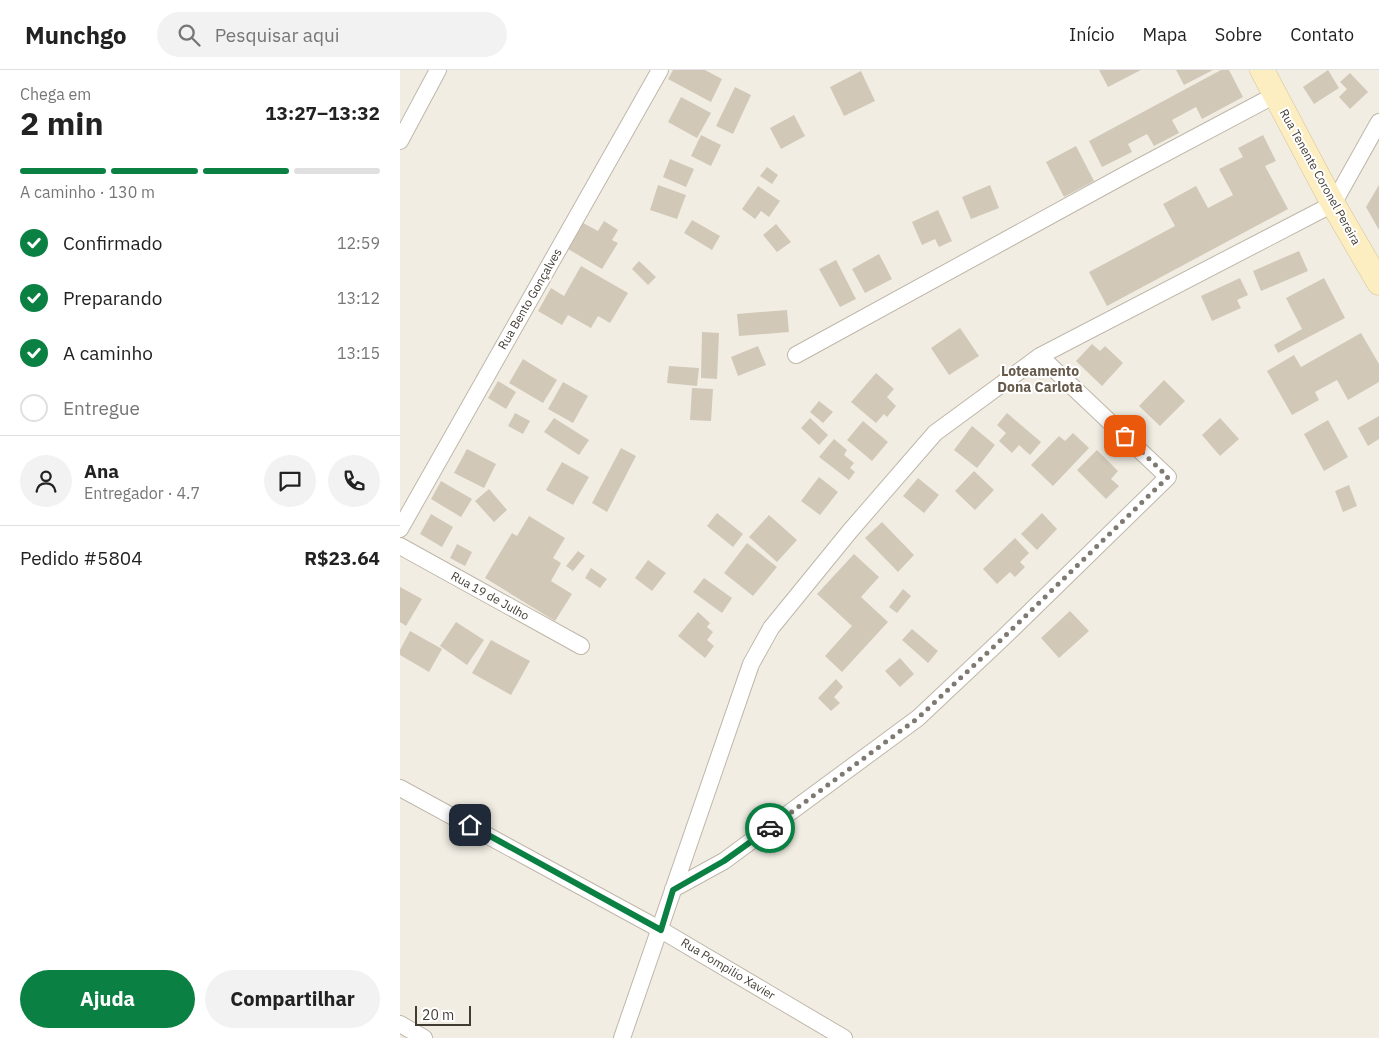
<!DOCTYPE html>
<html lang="pt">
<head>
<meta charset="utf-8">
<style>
  body { margin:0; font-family:"IBM Plex Sans",sans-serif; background:#f2f2f2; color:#222; height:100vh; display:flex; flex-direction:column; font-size:19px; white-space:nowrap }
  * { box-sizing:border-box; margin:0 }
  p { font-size:16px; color:#767676 }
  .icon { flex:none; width:28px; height:28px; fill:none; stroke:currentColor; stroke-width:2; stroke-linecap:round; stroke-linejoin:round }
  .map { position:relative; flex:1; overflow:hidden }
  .details { display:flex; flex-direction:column; background:#fff; width:400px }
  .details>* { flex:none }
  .scale { position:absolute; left:15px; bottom:12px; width:56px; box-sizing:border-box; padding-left:5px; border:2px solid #423c33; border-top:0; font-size:14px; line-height:18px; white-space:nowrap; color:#423c33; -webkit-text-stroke:4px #fff; paint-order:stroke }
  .pin { position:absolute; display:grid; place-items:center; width:42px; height:42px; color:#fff; margin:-21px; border-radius:10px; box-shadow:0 2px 8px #0006 }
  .courier { position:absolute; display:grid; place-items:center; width:50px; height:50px; margin:-25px; border:4px solid #0b8043; border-radius:50%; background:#fff; color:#222; box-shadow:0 1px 6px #0007 }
  .head em { font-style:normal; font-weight:700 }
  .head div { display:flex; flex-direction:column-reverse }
  .head { display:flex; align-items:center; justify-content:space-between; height:85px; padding:0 20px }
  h1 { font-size:32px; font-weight:700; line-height:38px }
  .bar { display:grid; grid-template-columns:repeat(4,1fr); gap:8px 5px; align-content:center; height:60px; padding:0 20px }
  .bar i { height:6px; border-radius:4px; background:#e0e0e0 }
  .bar .active { background:#0b8043 }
  .bar p { grid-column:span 4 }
  .line { display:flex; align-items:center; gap:12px; padding:0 20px; border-top:1px solid #e0e0e0 }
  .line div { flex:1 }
  .round { display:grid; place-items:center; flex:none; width:52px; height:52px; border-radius:26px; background:#f2f2f2 }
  ol { padding:0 20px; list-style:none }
  li { display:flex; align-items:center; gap:15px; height:55px }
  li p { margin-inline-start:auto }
  li .icon { padding:5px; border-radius:50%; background:#0b8043; color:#fff; stroke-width:4 }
  li:last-child { color:#767676 }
  li i { width:28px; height:28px; border:2px solid #e0e0e0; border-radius:50% }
  .primary-button { display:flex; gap:10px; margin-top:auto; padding:10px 20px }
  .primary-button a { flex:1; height:58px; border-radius:30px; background:#0b8043; color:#fff; font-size:20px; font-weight:700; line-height:58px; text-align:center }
  .primary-button a+a { background:#f2f2f2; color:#222 }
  header { display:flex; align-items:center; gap:30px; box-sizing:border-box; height:70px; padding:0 25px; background:#fff; border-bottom:1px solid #e0e0e0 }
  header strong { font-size:24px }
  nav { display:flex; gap:28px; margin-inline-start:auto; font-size:18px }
  .search { width:350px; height:45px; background:#f2f2f2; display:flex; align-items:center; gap:12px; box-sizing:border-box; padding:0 18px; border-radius:28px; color:#767676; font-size:19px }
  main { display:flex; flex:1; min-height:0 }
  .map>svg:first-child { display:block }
  .building { fill:#d2c8b8 }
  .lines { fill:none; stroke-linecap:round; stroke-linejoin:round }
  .street-casing { stroke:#bfb7a9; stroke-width:18 }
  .secondary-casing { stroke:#d3c295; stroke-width:25 }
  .street { stroke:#fff; stroke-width:16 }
  .secondary { stroke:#fdeec1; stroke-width:24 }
  .done { stroke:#7f7a71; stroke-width:5; stroke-dasharray:0 9 }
  .route { stroke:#0b8043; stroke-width:6 }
  .labels { text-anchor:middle; stroke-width:4; stroke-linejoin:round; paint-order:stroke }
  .street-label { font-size:12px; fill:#423c33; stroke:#fff }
  .neighbourhood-label { font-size:14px; font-weight:bold; fill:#655a4b; stroke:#fff }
</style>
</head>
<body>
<header>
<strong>Munchgo</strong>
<div class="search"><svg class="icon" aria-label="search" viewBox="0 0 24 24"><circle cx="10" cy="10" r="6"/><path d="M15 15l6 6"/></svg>Pesquisar aqui</div>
<nav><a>Início</a><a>Mapa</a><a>Sobre</a><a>Contato</a></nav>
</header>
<main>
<section class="details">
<div class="head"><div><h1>2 min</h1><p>Chega em</p></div><em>13:27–13:32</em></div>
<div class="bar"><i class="active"></i><i class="active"></i><i class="active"></i><i></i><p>A caminho · 130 m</p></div>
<ol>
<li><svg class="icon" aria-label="check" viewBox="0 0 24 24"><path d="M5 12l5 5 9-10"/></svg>Confirmado<p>12:59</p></li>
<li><svg class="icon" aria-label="check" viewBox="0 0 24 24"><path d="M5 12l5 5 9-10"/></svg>Preparando<p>13:12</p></li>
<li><svg class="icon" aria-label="check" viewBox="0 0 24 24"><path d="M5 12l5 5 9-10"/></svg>A caminho<p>13:15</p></li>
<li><i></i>Entregue</li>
</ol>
<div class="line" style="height:90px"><a class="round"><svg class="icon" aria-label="person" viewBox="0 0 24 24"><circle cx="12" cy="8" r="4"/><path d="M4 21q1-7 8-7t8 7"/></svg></a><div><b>Ana</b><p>Entregador · 4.7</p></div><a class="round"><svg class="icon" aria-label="chat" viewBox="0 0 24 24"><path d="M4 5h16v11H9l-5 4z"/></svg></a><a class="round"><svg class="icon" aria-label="phone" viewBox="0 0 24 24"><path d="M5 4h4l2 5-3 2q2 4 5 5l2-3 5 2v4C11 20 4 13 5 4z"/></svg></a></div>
<div class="line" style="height:65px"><div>Pedido #5804</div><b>R$23.64</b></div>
<div class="primary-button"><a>Ajuda</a><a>Compartilhar</a></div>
</section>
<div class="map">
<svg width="979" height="968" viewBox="0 0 979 968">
  <rect width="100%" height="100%" fill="#f1ede3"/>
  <!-- building -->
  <path class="building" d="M273 0H305L322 9 311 32 268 9Z
    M699 0H741L708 17Z
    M776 0H813L784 15Z
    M821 0H829L843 27 802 49 796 37 772 50 779 63 754 76 747 64 728 74 732 82 702 97 689 71Z
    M928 0 939 18 914 34 903 17Z
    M461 1 475 31 444 46 430 17Z
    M950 3 968 22 950 39 939 27 947 19 940 12Z
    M335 17 351 25 333 64 316 56Z
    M281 27 311 43 297 68 268 52Z
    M394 45 405 66 381 79 370 58Z
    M301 65 321 75 311 96 291 86Z
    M863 65 876 91 865 96 888 139 707 236 689 202 775 156 763 134 796 116 808 138 833 125 819 99 843 87 838 78Z
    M676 76 694 111 664 127 646 92Z
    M270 89 294 99 286 117 263 107Z
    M367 97 378 105 372 114 360 106Z
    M258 115 286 125 277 149 250 140Z
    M590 115 599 138 571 149 562 127Z
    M979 115V160L966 137Z
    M358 116 380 131 369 147 361 141 355 149 342 139Z
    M538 140 552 171 539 177 535 169 522 175 512 152Z
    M292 150 320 166 312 180 284 163Z
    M204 151 218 160 212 170 218 173 202 199 168 179 183 153 198 161Z
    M376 154 391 172 377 182 363 165Z
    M899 181 908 201 861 221 853 201Z
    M479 184 492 209 465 223 452 199Z
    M436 190 456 229 440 237 419 199Z
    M239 191 256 207 248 215 232 199Z
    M181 196 228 223 210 253 198 246 191 258 168 245 162 255 138 241 151 218 164 226Z
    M840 208 848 225 837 230 841 238 812 251 801 226Z
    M924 208 945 248 878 283 874 275 902 259 886 228Z
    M387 240 389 262 339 266 337 244Z
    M560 258 579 286 549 305 531 278Z
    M302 262 319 263 317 309 301 308Z
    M961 263 979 294V312L948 330 937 310 915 322 919 330 892 345 867 301 894 285 901 297Z
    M692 274 700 281 705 276 723 293 702 316 676 291Z
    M358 276 366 295 338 306 331 287Z
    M123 289 157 310 143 333 109 313Z
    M269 296 299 298 297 316 267 313Z
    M476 303 494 319 487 327 496 336 487 347 484 344 476 353 451 332Z
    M764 310 785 331 760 356 739 336Z
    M98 311 116 322 106 339 88 328Z
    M163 312 188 326 173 353 148 339Z
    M292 318 313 319 311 351 290 350Z
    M419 331 433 342 423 353 410 342Z
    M115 343 130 351 123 364 108 356Z
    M607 343 641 372 630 385 619 375 612 383 599 371 606 363 597 355Z
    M979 346V369L968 376 958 358Z
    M154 348 189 370 179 385 144 362Z
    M410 348 428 365 419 375 401 358Z
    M820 348 839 369 820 386 802 365Z
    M928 350 948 387 924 401 904 364Z
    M463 351 488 372 472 391 447 370Z
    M572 356 595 375 577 398 554 380Z
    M673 363 689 378 653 416 631 395 659 366 665 371Z
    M434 369 447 380 444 385 454 393 450 398 455 402 449 410 419 387Z
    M221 378 236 386 207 442 192 433Z
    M67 379 96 394 84 418 54 403Z
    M697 380 718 401 711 409 719 416 706 429 677 400Z
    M162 392 189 407 173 435 146 420Z
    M574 401 594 420 575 440 555 421Z
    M419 407 438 422 420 445 401 431Z
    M518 408 539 425 524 443 503 426Z
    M41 411 72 429 61 447 31 429Z
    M949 415 957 436 943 442 935 421Z
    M89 419 107 440 94 452 75 431Z
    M317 443 343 464 333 477 307 456Z
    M642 443 657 459 637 480 621 464Z
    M31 444 53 457 42 477 20 464Z
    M369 445 397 470 377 492 349 467Z
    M129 446 165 468 153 488 161 493 151 511 172 524 155 551 85 508 112 463 117 466Z
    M482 452 514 485 498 502 465 468Z
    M615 468 629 483 620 492 625 497 615 507 610 502 597 514 583 499Z
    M347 473 377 497 353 526 324 503Z
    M57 474 72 482 65 496 50 488Z
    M178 481 185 486 173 501 166 496Z
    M454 484 479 507 461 527 488 552 442 602 425 586 452 556 417 524Z
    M248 490 266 503 252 521 235 508Z
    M191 498 207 509 200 518 185 508Z
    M304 508 332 528 322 543 293 522Z
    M0 517 22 529 6 556 0 552Z
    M503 519 511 526 497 543 489 537Z
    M670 541 689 561 659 588 641 568Z
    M298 542 310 553 307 557 313 562 307 570 314 576 305 588 278 566Z
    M56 552 84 570 67 595 40 576Z
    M512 559 538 581 528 593 502 570Z
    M10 561 42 579 29 602 0 585V580Z
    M91 570 130 591 111 625 72 603Z
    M500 588 514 604 500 617 485 601Z
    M436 609 443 617 434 627 440 633 431 641 418 628Z"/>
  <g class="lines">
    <!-- street casing -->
    <g class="street-casing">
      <path id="street" d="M0 71 38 0
        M396 285 730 102 875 25
        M0 459 260 0
        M0 476 181 576
        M0 718 261 860 444 968
        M273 819 324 791 518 648 603 568 768 407 640 286
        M0 954 24 968
        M222 968 351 594 371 558 450 461 535 363 640 286 933 134 979 52"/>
    </g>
    <!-- secondary casing -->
    <g class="secondary-casing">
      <path id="secondary" d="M862 0 933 134 979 213"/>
    </g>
    <!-- street -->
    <use href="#street" class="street"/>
    <!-- secondary -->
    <use href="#secondary" class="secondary"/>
  </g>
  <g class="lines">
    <!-- done -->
    <path class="done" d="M370 758 518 648 603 568 768 407 725 366"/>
    <!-- route -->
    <path class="route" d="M70 755 261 860 273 820 324 791 370 758"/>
  </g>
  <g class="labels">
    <!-- street labels -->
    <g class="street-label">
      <text transform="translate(920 107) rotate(61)" y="4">Rua Tenente Coronel Pereira</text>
      <text transform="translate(130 229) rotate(-60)" y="4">Rua Bento Gonçalves</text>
      <text transform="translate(90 526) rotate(29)" y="4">Rua 19 de Julho</text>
      <text transform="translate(328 899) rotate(31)" y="4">Rua Pompilio Xavier</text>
    </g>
    <!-- neighbourhood labels -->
    <g class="neighbourhood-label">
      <text x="640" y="306">Loteamento<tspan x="640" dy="16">Dona Carlota</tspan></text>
    </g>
  </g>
</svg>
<div class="scale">20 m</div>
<div class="pin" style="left:725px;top:366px;background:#ea580c"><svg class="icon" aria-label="bag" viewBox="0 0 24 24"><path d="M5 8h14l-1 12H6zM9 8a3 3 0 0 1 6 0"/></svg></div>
<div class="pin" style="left:70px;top:755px;background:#1f2937"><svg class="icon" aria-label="home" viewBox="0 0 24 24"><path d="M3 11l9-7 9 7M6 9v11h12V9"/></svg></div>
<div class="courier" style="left:370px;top:758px"><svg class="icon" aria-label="car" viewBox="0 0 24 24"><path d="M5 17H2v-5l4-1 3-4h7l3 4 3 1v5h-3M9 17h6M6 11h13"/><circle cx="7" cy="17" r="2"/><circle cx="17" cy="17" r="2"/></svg></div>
</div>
</main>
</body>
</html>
